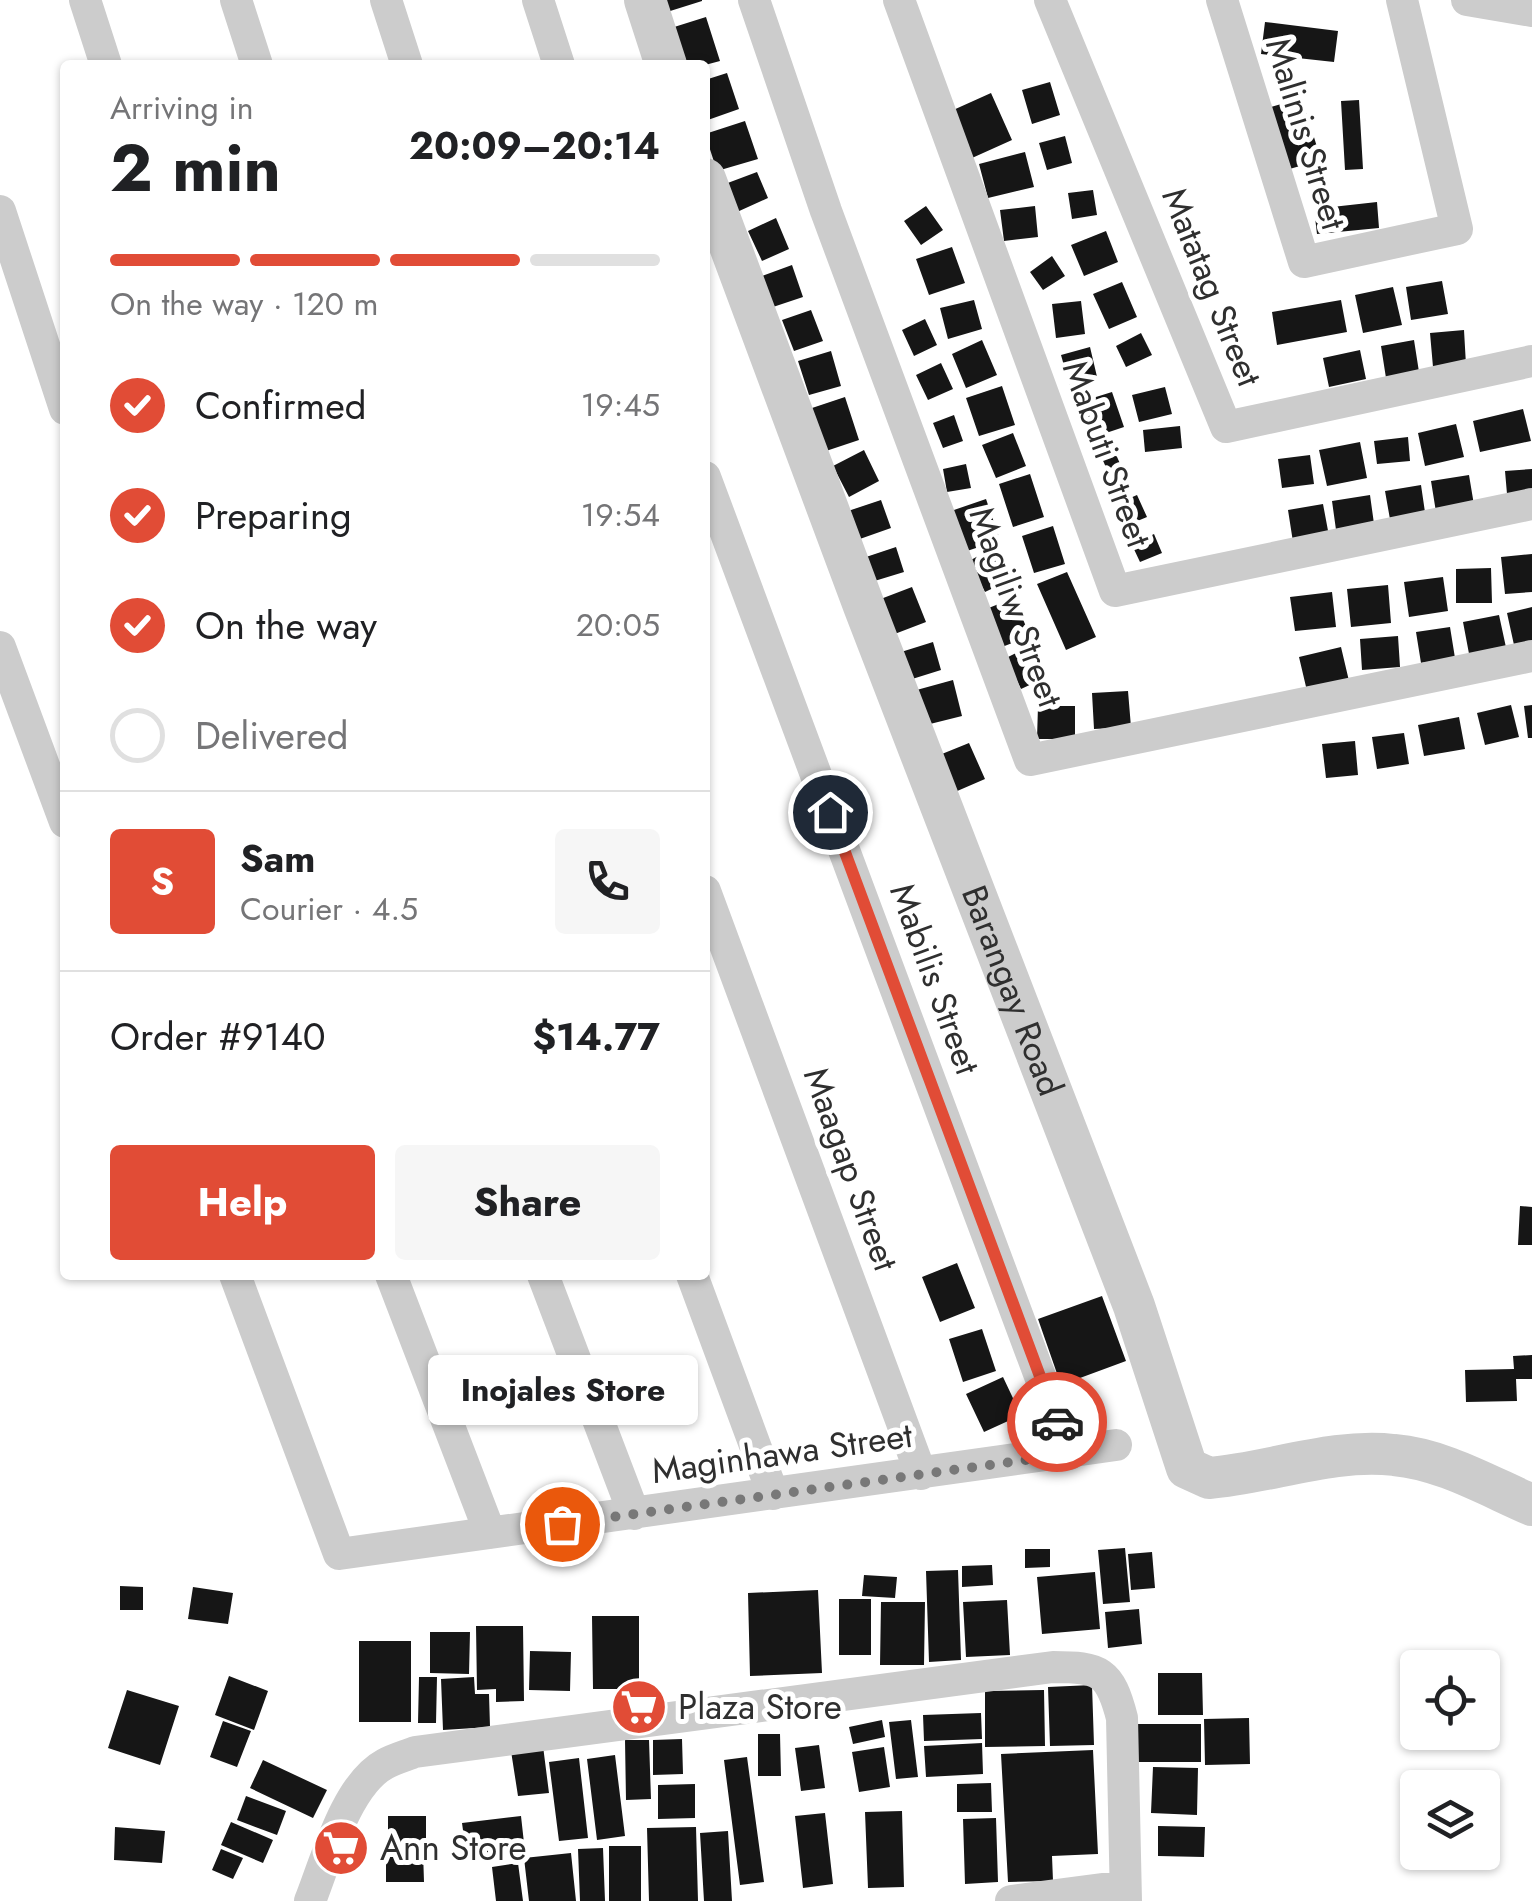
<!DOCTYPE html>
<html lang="en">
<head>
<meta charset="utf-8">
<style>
  body { margin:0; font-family:Jost,sans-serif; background:#f6f6f6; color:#202124; height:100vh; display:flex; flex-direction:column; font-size:38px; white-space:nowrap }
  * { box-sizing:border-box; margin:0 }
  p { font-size:32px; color:#757577 }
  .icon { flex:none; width:55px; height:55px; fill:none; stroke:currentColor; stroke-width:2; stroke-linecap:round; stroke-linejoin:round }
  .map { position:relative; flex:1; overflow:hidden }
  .side { position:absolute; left:60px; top:60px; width:650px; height:1220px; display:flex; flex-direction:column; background:#fff; border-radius:10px; box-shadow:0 2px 8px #0004 }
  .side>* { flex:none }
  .buttons { position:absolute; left:1400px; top:1650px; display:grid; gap:20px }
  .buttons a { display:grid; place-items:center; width:100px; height:100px; border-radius:10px; background:#fff; box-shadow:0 2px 8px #0004; font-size:50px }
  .pin { position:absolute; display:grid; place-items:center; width:85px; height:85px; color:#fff; margin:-42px; border:5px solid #fff; border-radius:50%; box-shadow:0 2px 10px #0007 }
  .courier { position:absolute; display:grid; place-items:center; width:100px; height:100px; margin:-50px; border:8px solid #e14c36; border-radius:50%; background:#fff; color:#222; box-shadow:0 2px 12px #0007 }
  .bubble { position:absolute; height:70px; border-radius:10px; background:#fff; box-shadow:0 2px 8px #0004; font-size:32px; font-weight:700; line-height:70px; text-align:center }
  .head em { font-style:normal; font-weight:700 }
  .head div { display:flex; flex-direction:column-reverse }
  .head { display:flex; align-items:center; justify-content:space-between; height:170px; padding:0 50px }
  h1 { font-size:65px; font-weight:700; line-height:75px }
  .bar { display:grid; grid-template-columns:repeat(4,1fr); gap:15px 10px; align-content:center; height:120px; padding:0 50px }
  .bar i { height:12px; border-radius:8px; background:#e0e0e0 }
  .bar .active { background:#e14c36 }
  .bar p { grid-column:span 4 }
  .line { display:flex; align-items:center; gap:25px; padding:0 50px; border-top:2px solid #e0e0e0 }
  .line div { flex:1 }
  .round { display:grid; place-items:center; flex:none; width:105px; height:105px; border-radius:10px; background:#f6f6f6 }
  ol { padding:0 50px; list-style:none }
  li { display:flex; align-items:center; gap:30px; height:110px }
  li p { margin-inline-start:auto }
  li .icon { padding:10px; border-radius:50%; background:#e14c36; color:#fff; stroke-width:4 }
  li:last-child { color:#757577 }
  li i { width:55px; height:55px; border:5px solid #e0e0e0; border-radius:50% }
  .button { display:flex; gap:20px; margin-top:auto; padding:20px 50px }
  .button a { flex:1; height:115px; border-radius:10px; background:#e14c36; color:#fff; font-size:40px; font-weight:700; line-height:115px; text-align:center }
  .button a+a { background:#f6f6f6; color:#202124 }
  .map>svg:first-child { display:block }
  .building { fill:#161616 }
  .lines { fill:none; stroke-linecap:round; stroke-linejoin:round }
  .minor { stroke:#ccc; stroke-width:32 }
  .tertiary { stroke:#ccc; stroke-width:42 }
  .done { stroke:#787878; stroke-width:10; stroke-dasharray:0 18 }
  .route { stroke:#e14c36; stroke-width:12 }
  .labels { text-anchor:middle; stroke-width:10; stroke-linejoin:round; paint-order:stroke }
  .street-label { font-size:35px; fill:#2f2f2f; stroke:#fff }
  .poi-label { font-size:35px; fill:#2f2f2f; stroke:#fff; text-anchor:start }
</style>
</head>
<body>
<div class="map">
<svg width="1532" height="1901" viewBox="0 0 1532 1901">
  <rect width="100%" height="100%" fill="#fff"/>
  <!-- building -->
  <path class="building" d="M663 0H702V1L667 12Z
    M706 17 720 61 705 65H682L671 28Z
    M1265 22 1338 31 1334 62 1261 54Z
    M727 73 739 109 705 121V80Z
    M1050 82 1060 115 1032 124 1022 90Z
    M991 93 1012 140 972 158 951 111Z
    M1302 98 1321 160 1286 170 1267 108Z
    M1359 100 1363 169 1345 170 1341 101Z
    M745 121 758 159 717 171 705 134Z
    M1065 136 1072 163 1047 170 1039 143Z
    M1025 152 1034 187 988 198 979 164Z
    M757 172 768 198 737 212 725 184Z
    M1093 190 1097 215 1072 219 1068 193Z
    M1377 202 1379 228 1317 234 1314 209Z
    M926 206 943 230 921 245 904 221Z
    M1035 206 1038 237 1004 241 1000 210Z
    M776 218 789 249 762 261 748 231Z
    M1106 231 1118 262 1084 276 1071 245Z
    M952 247 965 283 929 295 916 259Z
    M1052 256 1065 276 1043 290 1030 272Z
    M792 265 803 297 773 307 762 276Z
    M1442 281 1448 314 1411 320 1406 287Z
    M1122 282 1137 317 1109 329 1093 294Z
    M1393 287 1402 325 1363 333 1355 295Z
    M974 300 982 329 948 339 940 308Z
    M1341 300 1347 332 1277 345 1272 312Z
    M1081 301 1085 334 1056 338 1052 304Z
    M811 310 823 341 794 351 782 320Z
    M925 319 937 345 914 356 902 330Z
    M1464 330 1466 365 1433 367 1430 333Z
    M1141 333 1152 355 1126 367 1116 346Z
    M982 340 997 375 966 388 952 354Z
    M1414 340 1419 372 1386 378 1381 346Z
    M1090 347 1098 381 1070 387 1061 355Z
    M1360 350 1366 379 1329 387 1323 358Z
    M831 351 841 386 809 395 798 361Z
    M941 363 953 389 928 400 916 375Z
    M1002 386 1015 425 979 436 966 398Z
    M1165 387 1172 414 1139 422 1132 395Z
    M1112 392 1124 427 1094 437 1083 401Z
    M845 397 859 440 826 451 812 408Z
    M1523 409 1531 441 1480 452 1473 421Z
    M954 415 963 441 943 448 933 423Z
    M1456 424 1464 457 1425 466 1418 433Z
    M1180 426 1182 448 1145 452 1143 430Z
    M1013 433 1026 466 996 478 982 445Z
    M1408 437 1410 461 1377 464 1374 441Z
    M1360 442 1367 478 1327 486 1319 450Z
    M1113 448 1122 468 1109 474 1100 454Z
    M864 450 879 481 849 497 833 466Z
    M1310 455 1314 484 1282 488 1278 459Z
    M966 464 971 488 947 492 943 469Z
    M1532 469V492L1507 494 1505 471Z
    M1030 474 1044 517 1013 527 999 484Z
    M1469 475 1474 505 1436 512 1431 481Z
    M1421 485 1426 519 1391 525 1385 491Z
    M1137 495 1147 517 1123 527 1114 505Z
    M1370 495 1375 531 1337 537 1332 501Z
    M986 499 1000 540 964 552 951 511Z
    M881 500 891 528 857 540 848 511Z
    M1323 504 1329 536 1293 542 1288 510Z
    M1053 526 1065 564 1034 573 1022 536Z
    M1154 534 1162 553 1140 562 1132 545Z
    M896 547 904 572 868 583 860 559Z
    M993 548 1010 580 985 592 969 561Z
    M1532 554V592L1505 594 1501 557Z
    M1491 568 1492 603H1456V569Z
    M1067 572 1096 637 1066 650 1037 584Z
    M1443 577 1448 611 1409 617 1404 582Z
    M1388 585 1391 623 1351 627 1347 589Z
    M912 587 926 622 892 635 878 600Z
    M1332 592 1336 627 1295 631 1290 597Z
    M1014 598 1030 636 1002 647 986 609Z
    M1532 607V641L1514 645 1507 613Z
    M1499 615 1507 652 1470 659 1463 622Z
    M1450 627 1455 658 1421 663 1416 632Z
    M1398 636 1400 667 1362 670 1360 639Z
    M933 642 941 670 909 680 901 652Z
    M1034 644 1049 676 1021 689 1006 658Z
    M1341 647 1349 681 1307 691 1299 657Z
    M953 680 962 716 922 726 913 691Z
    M1128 691 1131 727 1094 729 1092 693Z
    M1511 705 1519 737 1485 745 1477 713Z
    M1532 705V738H1528L1524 706Z
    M1038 706H1075V739H1037Z
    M1459 717 1465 749 1424 756 1418 725Z
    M1404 733 1409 764 1377 769 1372 737Z
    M1355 741 1358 775 1326 778 1322 744Z
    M969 743 985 779 948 795 932 758Z
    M1520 1206 1532 1207V1245H1518Z
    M957 1263 975 1308 940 1322 922 1277Z
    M1102 1296 1126 1361 1061 1385 1038 1319Z
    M982 1329 996 1371 963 1382 949 1339Z
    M1532 1355V1379H1516L1517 1401 1466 1402 1465 1370 1514 1369 1513 1356Z
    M1003 1377 1021 1415 984 1432 966 1394Z
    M1125 1548 1130 1602 1103 1604 1098 1550Z
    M1025 1549H1050V1567L1025 1568Z
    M1152 1552 1155 1588 1131 1590 1128 1554Z
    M992 1565 993 1585 962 1587V1566Z
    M958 1570 961 1660 929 1662 926 1571Z
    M1095 1572 1100 1629 1042 1634 1037 1577Z
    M864 1575 897 1577 895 1598 862 1596Z
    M120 1586 143 1587V1610H120Z
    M193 1587 233 1593 228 1624 188 1619Z
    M818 1590 822 1673 750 1676 748 1593Z
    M839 1599H871V1655H839Z
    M1007 1600 1010 1655 966 1657 963 1602Z
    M881 1602H925L924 1665H880Z
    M1139 1609 1142 1644 1108 1648 1105 1612Z
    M592 1616H639V1689H593Z
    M476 1626H523L524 1701 496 1702V1689L477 1690Z
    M430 1632H470L469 1674 430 1673Z
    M359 1641H411V1722H359Z
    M530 1651 571 1652 570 1691 529 1690Z
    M1158 1673H1202L1203 1715H1158Z
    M229 1676 268 1691 254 1730 215 1715Z
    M419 1677H437L436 1723H418Z
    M474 1677 475 1694H489L490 1727 443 1730 441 1679Z
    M1092 1685 1094 1745 1050 1746 1048 1687Z
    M127 1690 179 1706 160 1765 108 1748Z
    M1044 1690 1045 1746 985 1747V1691Z
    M981 1713 982 1739 924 1741 923 1715Z
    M1249 1718 1250 1764 1205 1765 1204 1719Z
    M882 1720 885 1737 853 1744 849 1727Z
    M911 1720 918 1777 896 1779 889 1722Z
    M223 1721 251 1731 237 1767 210 1757Z
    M1136 1724H1201V1762H1136Z
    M758 1734H780L781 1776H758Z
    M682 1739 683 1774 653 1775V1740Z
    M625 1740H649L651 1799 626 1800Z
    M982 1743 983 1774 926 1777 924 1746Z
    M819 1745 825 1788 801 1791 795 1748Z
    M543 1746 549 1793 518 1796 511 1751Z
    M884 1747 890 1787 859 1792 852 1752Z
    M1093 1750 1098 1854 1052 1856 1053 1881 1008 1882 1001 1754Z
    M615 1755 625 1836 597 1840 587 1759Z
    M747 1757 764 1882 740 1885 724 1760Z
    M579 1758 588 1838 559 1841 549 1762Z
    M263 1760 327 1790 313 1818 250 1788Z
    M1153 1767 1198 1768 1197 1815 1151 1813Z
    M991 1783 992 1812H957V1784Z
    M695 1784V1818L658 1819V1785Z
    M246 1796 286 1811 277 1835 237 1820Z
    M902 1811 904 1887 868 1888 865 1812Z
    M825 1813 833 1884 803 1888 795 1816Z
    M388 1816H426V1846L388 1847Z
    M521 1816 525 1852 467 1859 462 1823Z
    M996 1818 998 1882 965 1884 963 1819Z
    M231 1822 273 1840 263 1863 221 1845Z
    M1158 1826 1205 1827 1204 1857 1158 1856Z
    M115 1827 165 1831 162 1863 114 1860Z
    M696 1827 698 1901H649L647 1828Z
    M728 1831 732 1901H704L700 1833Z
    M609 1846H641V1901H609Z
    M603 1848 605 1901H580L578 1849Z
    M221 1849 243 1858 233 1879 212 1870Z
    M423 1851 424 1882H386V1852Z
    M571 1853 576 1901H529L524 1858Z
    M518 1863 523 1901H496L492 1867Z"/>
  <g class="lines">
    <!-- minor -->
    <path class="minor" d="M85 0 106 65
      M236 0 257 65
      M386 0 407 65
      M538 0 559 65
      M754 0 826 211 1030 760 1532 656
      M899 0 1115 591 1532 504
      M1050 0 1226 427 1532 361
      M1222 0 1304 262 1457 229 1402 0
      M1467 0 1532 11
      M0 211 65 409
      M705 477 1069 1454
      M0 647 65 822
      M705 891 921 1474
      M235 1275 339 1554 1116 1445
      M391 1275 490 1533
      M543 1275 634 1514
      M692 1275 773 1494
      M310 1901C326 1861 346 1785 385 1764 394 1759 405 1756 415 1752L1053 1667C1100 1667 1110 1671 1122 1718L1126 1901
      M1011 1901 1125 1886"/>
    <!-- tertiary -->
    <g class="tertiary">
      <path d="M645 0 666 65"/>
      <path id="s1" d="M705 179 864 606 1134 1306 1187 1468 1209 1478C1270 1473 1332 1448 1394 1455 1442 1459 1488 1486 1532 1505"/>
    </g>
  </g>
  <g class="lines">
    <!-- done -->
    <path class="done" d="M562 1524 1069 1454 1057 1422"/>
    <!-- route -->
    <path class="route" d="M830 812 1057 1422"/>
  </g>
  <!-- icons -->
  <defs>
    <g id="supermarket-disc" transform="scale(2.875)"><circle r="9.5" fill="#e14c36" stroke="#fff"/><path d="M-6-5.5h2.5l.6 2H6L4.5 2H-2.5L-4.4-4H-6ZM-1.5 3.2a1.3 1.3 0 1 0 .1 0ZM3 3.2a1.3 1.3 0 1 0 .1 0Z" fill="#fff"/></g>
  </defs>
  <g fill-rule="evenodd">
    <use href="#supermarket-disc" x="639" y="1707"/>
    <use href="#supermarket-disc" x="341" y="1848"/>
  </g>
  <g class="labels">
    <!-- street labels -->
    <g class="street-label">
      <text transform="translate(1306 134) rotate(73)" y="12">Malinis Street</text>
      <text transform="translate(1212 287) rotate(68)" y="12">Matatag Street</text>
      <text transform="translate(1107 454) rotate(70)" y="12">Mabuti Street</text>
      <text transform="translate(1016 607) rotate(70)" y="12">Magiliw Street</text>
      <text transform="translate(935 979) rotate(70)" y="12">Mabilis Street</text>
      <text dy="12" stroke="none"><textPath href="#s1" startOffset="868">Barangay Road</textPath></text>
      <text transform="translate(851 1169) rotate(70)" y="12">Maagap Street</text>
      <text transform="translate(782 1453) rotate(-8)" y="12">Maginhawa Street</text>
    </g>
    <!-- poi labels -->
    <g class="poi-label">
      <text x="678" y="1719">Plaza Store</text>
      <text x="380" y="1860">Ann Store</text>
    </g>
  </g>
</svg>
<div class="buttons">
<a><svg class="icon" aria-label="locate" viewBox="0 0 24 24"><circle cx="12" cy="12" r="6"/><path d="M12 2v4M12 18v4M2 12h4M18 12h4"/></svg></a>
<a><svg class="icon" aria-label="layers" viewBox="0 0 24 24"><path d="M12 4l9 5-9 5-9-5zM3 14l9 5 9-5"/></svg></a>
</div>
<div class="pin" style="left:562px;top:1524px;background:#ea580c"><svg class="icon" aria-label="bag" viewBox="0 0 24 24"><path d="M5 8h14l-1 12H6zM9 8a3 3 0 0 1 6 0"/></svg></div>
<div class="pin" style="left:830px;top:812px;background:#1f2937"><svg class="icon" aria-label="home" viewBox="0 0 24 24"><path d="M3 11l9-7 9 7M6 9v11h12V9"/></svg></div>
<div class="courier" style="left:1057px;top:1422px"><svg class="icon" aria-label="car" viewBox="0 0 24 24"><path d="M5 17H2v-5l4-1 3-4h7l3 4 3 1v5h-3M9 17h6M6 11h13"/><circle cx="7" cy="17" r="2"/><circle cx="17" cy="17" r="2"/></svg></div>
<div class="bubble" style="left:428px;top:1355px;width:270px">Inojales Store</div>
<section class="side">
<div class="head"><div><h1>2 min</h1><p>Arriving in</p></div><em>20:09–20:14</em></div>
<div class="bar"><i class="active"></i><i class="active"></i><i class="active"></i><i></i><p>On the way · 120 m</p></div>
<ol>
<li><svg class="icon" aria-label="check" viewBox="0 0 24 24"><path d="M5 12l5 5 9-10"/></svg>Confirmed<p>19:45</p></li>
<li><svg class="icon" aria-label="check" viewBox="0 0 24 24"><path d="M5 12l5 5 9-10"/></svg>Preparing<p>19:54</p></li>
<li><svg class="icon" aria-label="check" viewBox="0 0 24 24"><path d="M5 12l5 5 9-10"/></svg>On the way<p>20:05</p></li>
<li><i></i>Delivered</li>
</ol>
<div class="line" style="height:180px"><b class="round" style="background:#e14c36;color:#fff">S</b><div><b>Sam</b><p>Courier · 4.5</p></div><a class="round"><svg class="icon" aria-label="phone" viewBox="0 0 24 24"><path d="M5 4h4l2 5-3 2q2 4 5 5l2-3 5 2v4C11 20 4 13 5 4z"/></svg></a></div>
<div class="line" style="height:130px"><div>Order #9140</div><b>$14.77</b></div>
<div class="button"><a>Help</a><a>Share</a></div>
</section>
</div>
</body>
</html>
